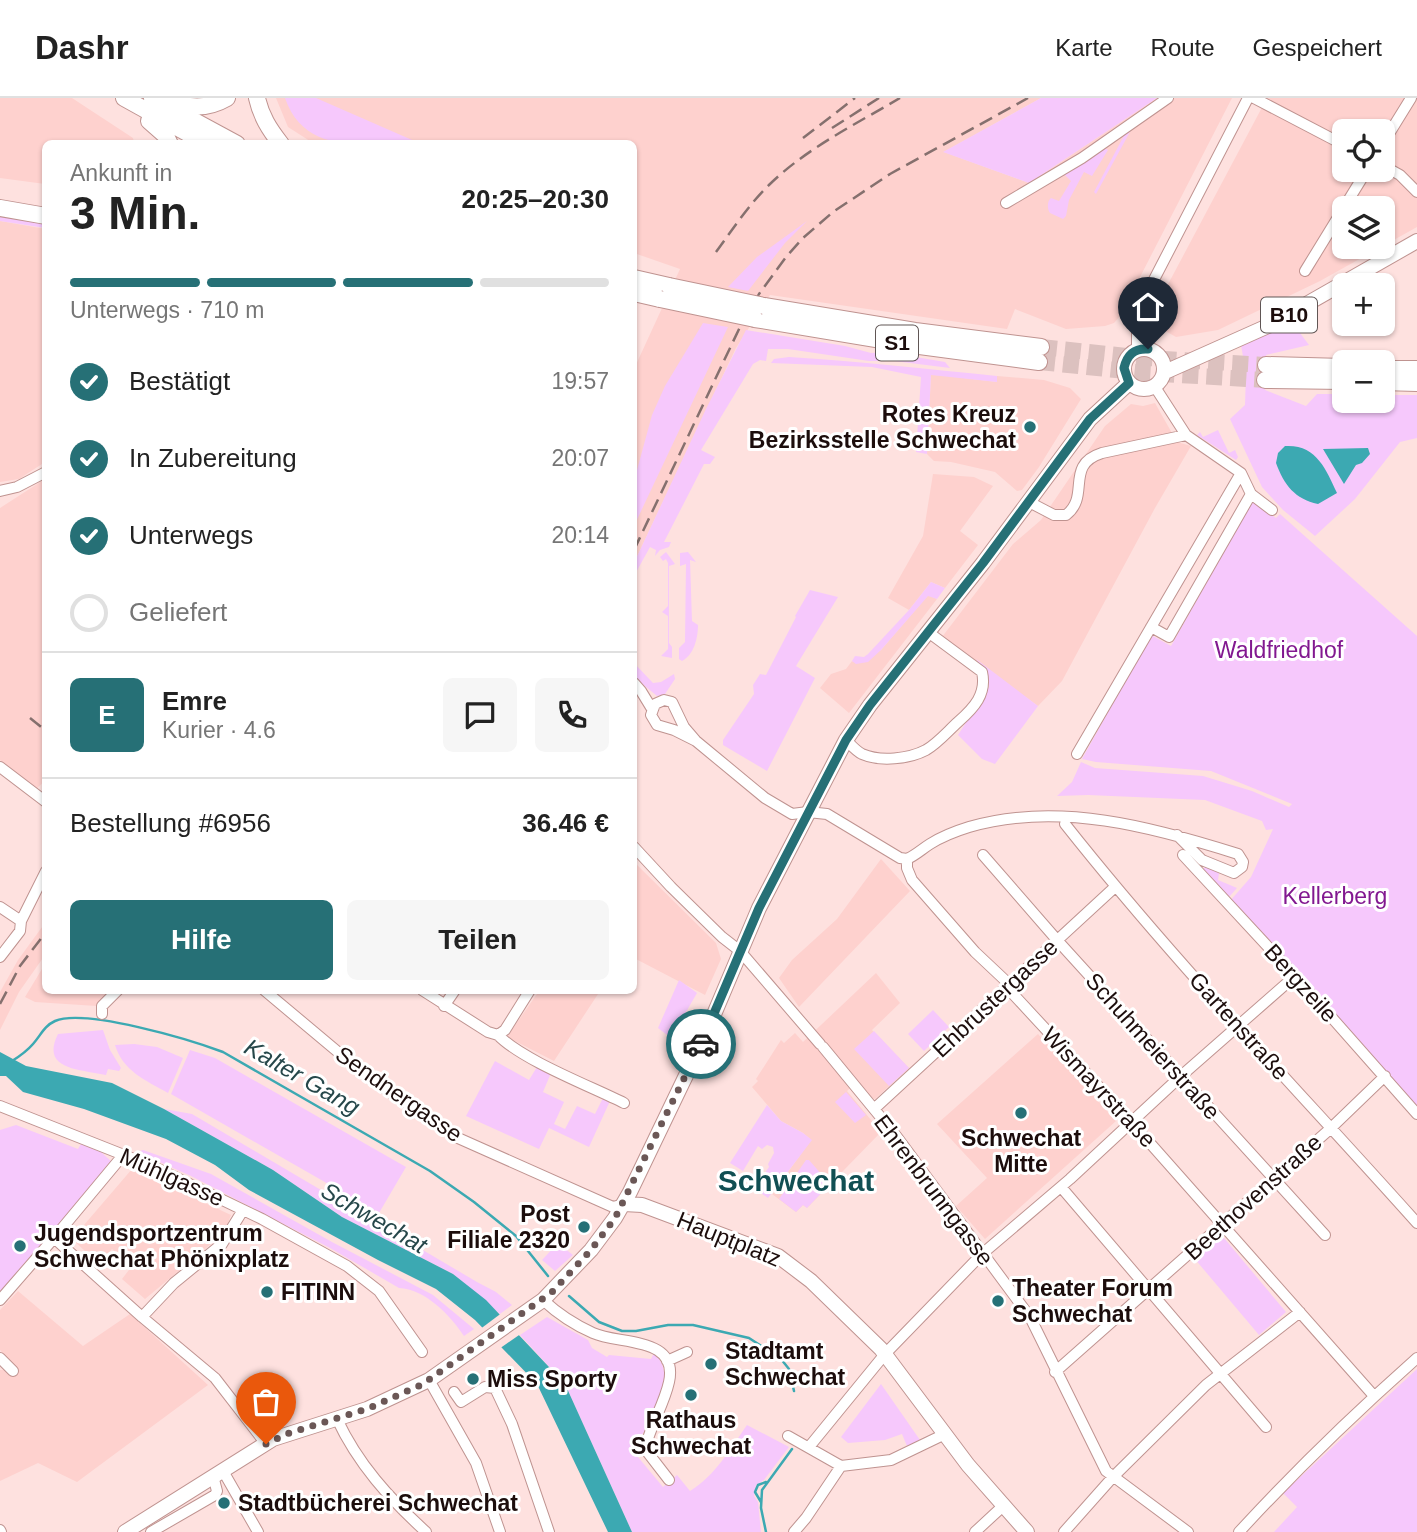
<!DOCTYPE html>
<html lang="de">
<head>
<meta charset="utf-8">
<style>
  body { margin:0; font-family:Helvetica,sans-serif; background:#f6f6f6; color:#222; height:100vh; display:flex; flex-direction:column; font-size:26px; white-space:nowrap }
  * { box-sizing:border-box; margin:0 }
  p { font-size:23px; color:#767676 }
  .icon { flex:none; width:38px; height:38px; fill:none; stroke:currentColor; stroke-width:2; stroke-linecap:round; stroke-linejoin:round }
  .map { position:relative; flex:1; overflow:hidden }
  .panel { position:absolute; left:42px; top:42px; width:595px; height:854px; display:flex; flex-direction:column; background:#fff; border-radius:10px; box-shadow:0 2px 5px #0004 }
  .panel>* { flex:none }
  .buttons { position:absolute; left:1332px; top:21px; display:grid; gap:14px }
  .buttons a { display:grid; place-items:center; width:63px; height:63px; border-radius:10px; background:#fff; box-shadow:0 2px 5px #0004; font-size:35px }
  .pin { position:absolute; display:grid; place-items:center; width:60px; height:60px; color:#fff; margin:-72px -30px; border-radius:50% 50% 50% 0; rotate:-45deg; box-shadow:0 0 7px #0007 }
  .pin .icon { rotate:45deg }
  .courier { position:absolute; display:grid; place-items:center; width:70px; height:70px; margin:-35px; border:5px solid #267076; border-radius:50%; background:#fff; color:#222; box-shadow:0 2px 9px #0007 }
  .headline em { font-style:normal; font-weight:700 }
  .headline div { display:flex; flex-direction:column-reverse }
  .headline { display:flex; align-items:center; justify-content:space-between; height:119px; padding:0 28px }
  h1 { font-size:46px; font-weight:700; line-height:52px }
  .bar { display:grid; grid-template-columns:repeat(4,1fr); gap:10px 7px; align-content:center; height:84px; padding:0 28px }
  .bar i { height:9px; border-radius:5px; background:#e0e0e0 }
  .bar .on { background:#267076 }
  .bar p { grid-column:span 4 }
  .line { display:flex; align-items:center; gap:18px; padding:0 28px; border-top:2px solid #e0e0e0 }
  .line div { flex:1 }
  .round { display:grid; place-items:center; flex:none; width:74px; height:74px; border-radius:10px; background:#f6f6f6 }
  ol { padding:0 28px; list-style:none }
  li { display:flex; align-items:center; gap:21px; height:77px }
  li p { margin-inline-start:auto }
  li .icon { padding:7px; border-radius:50%; background:#267076; color:#fff; stroke-width:4 }
  li:last-child { color:#767676 }
  li i { width:38px; height:38px; border:4px solid #e0e0e0; border-radius:50% }
  .action { display:flex; gap:14px; margin-top:auto; padding:14px 28px }
  .action a { flex:1; height:80px; border-radius:10px; background:#267076; color:#fff; font-size:28px; font-weight:700; line-height:80px; text-align:center }
  .action a+a { background:#f6f6f6; color:#222 }
  header { display:flex; align-items:center; gap:42px; box-sizing:border-box; height:98px; padding:0 35px; background:#fff; border-bottom:2px solid #e0e0e0 }
  header strong { font-size:33px }
  nav { display:flex; gap:38px; margin-inline-start:auto; font-size:24px }
  .map>svg:first-child { display:block }
  .built { fill:#fed1ce; fill-rule:evenodd }
  .green { fill:#f6c8fc }
  .water { fill:#3ca9b2 }
  .pier { fill:#fee1df }
  .lines { fill:none; stroke-linecap:round; stroke-linejoin:round }
  .stream { stroke:#3ca9b2; stroke-width:2.5 }
  .highway-tunnel { stroke:#dcc1bf; stroke-width:16; stroke-dasharray:16 8; stroke-linecap:butt }
  .minor-casing { stroke:#bf9390; stroke-width:12 }
  .major-casing { stroke:#bf9390; stroke-width:16 }
  .highway-casing { stroke:#bf9390; stroke-width:18 }
  .minor { stroke:#fff; stroke-width:10 }
  .major { stroke:#fff; stroke-width:14 }
  .highway { stroke:#fff; stroke-width:16 }
  .rail { stroke:#85706e; stroke-width:2.5; stroke-dasharray:14 7; stroke-linecap:butt }
  .highway-bridge-casing { stroke:#bf9390; stroke-width:18; stroke-linecap:butt }
  .highway-bridge { stroke:#fff; stroke-width:16 }
  .done { stroke:#6b5756; stroke-width:7; stroke-dasharray:0 12.6 }
  .route { stroke:#267076; stroke-width:9 }
  .poi-dot { fill:#267076; stroke:#fff; stroke-width:2.5 }
  .labels { text-anchor:middle; stroke-width:6; stroke-linejoin:round; paint-order:stroke }
  .shield { fill:#fff; stroke:#605655; stroke-width:2 }
  .shield-label { font-size:21px; font-weight:bold; fill:#1c0d0c }
  .poi-label { font-size:23px; font-weight:bold; fill:#1c0d0c; stroke:#fff; text-anchor:start }
  .park-label { font-size:23px; fill:#821890; stroke:#fff }
  .street-label { font-size:23px; fill:#1c0d0c; stroke:#fff }
  .water-label { font-size:24px; font-style:italic; fill:#26474a; stroke:#fff }
  .district-label { font-size:30px; font-weight:bold; fill:#114f53; stroke:#fff }
</style>
</head>
<body>
<header>
<strong>Dashr</strong>
<nav><a>Karte</a><a>Route</a><a>Gespeichert</a></nav>
</header>
<div class="map">
<svg width="1417" height="1434" viewBox="0 0 1417 1434">
  <rect width="100%" height="100%" fill="#fee1df"/>
  <!-- built -->
  <path class="built" d="M0 0H72L133 40 134 45 46 46 45 86 0 80Z
    M276 0H1041L944 54 1029 85 1157 0H1232L1120 218 1114 225 1105 228 1066 231 1015 211 1007 231 770 197 736 250 634 465V271L680 171 634 155V46L313 45 288 29Z
    M1267 0H1417V129L1383 148 1382 110H1344V149H1381L1320 183 1218 232 1176 239 1162 231 1157 221V207ZM1344 33H1382V72H1344Z
    M0 123 46 131 45 364 19 381 0 384Z
    M931 276 997 284V278L1044 282 1070 290 1081 301 1039 369 1022 392 1017 393 995 374 951 364 934 363 927 356Z
    M1155 305 1177 344 1191 348 1155 410 1062 583 1038 608 942 539 1013 446 1041 422 1105 328 1131 306 1143 308Z
    M933 376 974 379 993 388 960 433 978 447 945 490 931 484 909 512 888 500 923 438Z
    M45 381 46 682 36 691 0 662V410Z
    M928 497 937 501 849 615 820 590 831 576 846 571 852 563 856 565 881 552Z
    M881 761 910 793 799 909 779 880 792 862 837 821Z
    M634 764 716 845 721 861 705 897 634 860Z
    M45 825V857L19 894 0 932V894L18 862Z
    M45 866 46 892 111 893 97 908 35 904 25 899Z
    M876 875 900 905 872 932 909 970 875 1001 871 1000 857 983 847 993 881 1034 807 1110 803 1107 796 1114 772 1096 811 1042 803 1035 781 1023 752 989 758 983 756 981 781 942 784 945 795 935 803 944Z
    M539 893H600L554 963 507 939Z
    M1038 936 1116 1023 985 1141 956 1108 987 1080 937 1026Z
    M132 1071 231 1117 226 1130 217 1141 145 1201 122 1181 132 1168 112 1151 99 1166 72 1141Z
    M18 1193 83 1248 130 1216 208 1287 77 1384 38 1365 0 1383V1272H18L0 1252V1212Z"/>
  <!-- green -->
  <path class="green" d="M285 0H316L419 45C370 46 305 59 285 0Z
    M1041 0H1157L1029 85 943 54Z
    M1127 32H1131L1096 96 1094 94Z
    M1103 49 1108 52 1092 78 1084 74 1069 102 1066 118 1063 121 1050 115C1047 111 1047 103 1051 100L1059 103 1071 83 1064 76Z
    M0 116 45 123V130L0 123Z
    M807 123 785 145 748 193 728 189 757 159Z
    M1291 223 1309 247 1266 257 1265 292 1306 308 1317 296H1344V303H1382L1383 297H1417V340L1400 344 1355 401 1315 438 1283 412 1262 389 1230 321 1245 307 1246 276 1241 247Z
    M703 225 728 229 634 428V383L652 317 665 288Z
    M746 232 845 248 871 255 886 254 945 264 950 270 894 263H869L788 251H768L766 263 760 262 753 266 701 352 715 359 710 366H704L664 444H671L669 449 660 452 655 458 656 452 650 449 634 478V465L706 311Z
    M789 259C858 263 927 271 997 278V284L931 277 927 356 916 354 921 279 872 269 771 265 774 261Z
    M1218 332 1229 355 1235 352 1238 359 1236 362 1197 337 1200 334 1203 339Z
    M1252 404 1276 420 1280 416 1417 538V1011L1230 803 1251 779 1273 731 1266 732 1262 723 1205 702 1088 697 1057 698 1072 684 1081 664 1095 670 1203 678 1252 693 1289 709 1292 706 1211 673 1096 664 1082 661 1151 537 1171 548Z
    M666 454 675 466 669 468V545L672 549V560L661 558 668 551V518L662 514 668 508V465L666 461 663 463 660 459Z
    M688 454 696 464 690 462 692 523 698 527C698 540 694 557 682 563L679 561V550L685 544 686 466 680 468V455Z
    M931 484 945 490 937 501 928 498 881 552 868 564 856 566 852 563 855 558 864 559 868 556 909 512Z
    M810 492 838 499 796 568 815 580 767 673 723 647V642L754 596 753 587 760 576 766 577 796 519 795 518Z
    M976 561 1038 608 995 666 982 661 958 637 989 589 988 577Z
    M634 565 653 585 661 584 674 576 675 581 665 596 657 598 634 579Z
    M1205 769 1219 775 1218 782 1237 790 1229 799 1203 771Z
    M679 882 697 895 671 940 658 930Z
    M933 912 949 929 924 953 908 936Z
    M103 932 110 952 121 970 119 973 108 971 106 977C80 971 40 972 58 936Z
    M874 933 909 970 889 988 854 951Z
    M134 946 157 949 183 960 168 995C145 982 123 973 115 947Z
    M190 952 215 960 406 1069 379 1115 171 996Z
    M495 963 529 982 537 969 551 975 543 994 564 1004 554 1026 565 1031 577 1008 595 1016 603 1000 610 1003 589 1049 549 1030 539 1051 466 1018Z
    M846 994 866 1017 855 1025 835 1004Z
    M767 1007 781 1023 803 1035 812 1042 768 1100 755 1091 756 1089 759 1090 760 1082 769 1069 768 1066 774 1055 773 1049 767 1047 762 1051 758 1048 743 1073 730 1065Z
    M164 1011 192 1016 477 1184 496 1194 512 1207 500 1216 453 1176 342 1119 273 1072Z
    M16 1027 78 1051 81 1046 101 1054 112 1064 0 1194V1032Z
    M143 1052 211 1076 332 1144 433 1197 474 1231 464 1238C450 1217 425 1191 399 1190L330 1150 191 1078 137 1054Z
    M806 1062H809L830 1086 807 1110 803 1107 796 1114 779 1101Z
    M1218 1140H1224L1286 1214 1259 1237 1194 1160Z
    M558 1145 573 1157 555 1173 542 1162Z
    M547 1219 588 1242 592 1250 607 1259 609 1257 651 1261 654 1255C682 1282 647 1326 633 1353L663 1389 677 1377 690 1393C715 1378 731 1350 747 1327L789 1349 764 1382 756 1387 754 1398 758 1404 761 1434H632L565 1286 520 1237Z
    M1417 1271V1434H1274L1297 1409 1283 1395Z
    M881 1286 920 1342 907 1348 902 1336 885 1342 848 1345 841 1339Z"/>
  <!-- water -->
  <path class="water" d="M1285 348C1316 346 1326 371 1337 395L1318 406C1295 401 1284 387 1276 365L1278 355Z
    M1368 350 1370 356 1362 365 1356 367 1344 386 1323 351Z
    M0 954 26 968 112 985 164 1011 273 1072 342 1119 453 1176 486 1202 565 1286 632 1434H608L537 1286 475 1222 436 1191 378 1162 249 1092 215 1067 166 1041 84 1011 23 994 6 978H0Z"/>
  <!-- pier -->
  <path class="pier" d="M503 1214 522 1235 499 1251 479 1232Z"/>
  <g class="lines">
    <!-- stream -->
    <path class="stream" d="M12 963C20 958 27 953 33 946 41 937 44 928 55 923 85 910 191 942 223 954L430 1073 474 1104 516 1138 548 1178
      M569 1198 599 1224 622 1233H636L668 1227H693L749 1240 781 1261 789 1271 794 1293
      M761 1404 755 1394 758 1387 766 1384
      M766 1434 761 1410 762 1392 792 1351"/>
    <!-- highway-tunnel -->
    <path class="highway-tunnel" d="M1041 249 1146 260 1266 267
      M1039 264 1145 275 1265 282"/>
    <!-- minor casing -->
    <g class="minor-casing">
      <path id="minor" d="M1254 0 1344 47
        M1382 47 1411 0
        M1382 67 1400 77 1417 94
        M1006 105 1082 60 1168 0
        M1305 173 1367 72
        M1137 251V218L1145 199 1248 0
        M1155 289 1186 337 1241 375 1251 396 1272 412
        M0 393 17 389 46 374
        M1029 404 1054 417H1066C1091 398 1064 367 1102 355L1186 337
        M1151 529 1169 539 1251 396
        M634 585 641 593 652 611
        M846 642C851 647 856 653 862 656 880 664 909 661 926 652 938 645 948 633 958 624 974 610 987 596 982 574L928 534
        M696 643 674 632 657 627 651 617 655 606 664 602 672 604 684 629 696 643 765 700 792 716 808 714 827 716 900 760 907 761
        M1077 656 1241 375
        M0 669 46 704
        M1065 726C1175 865 1299 993 1417 1125
        M634 749 671 789 722 839 740 853 820 946
        M983 757 1057 842 1325 1137
        M1183 757 1295 878 1417 1016
        M907 761V770L912 782 975 854 1009 886 1013 896 1126 1018 1374 1298
        M907 761C916 757 922 751 930 746 941 739 956 733 969 729 1058 703 1153 729 1238 756L1243 764 1242 769 1234 775 1202 762 1177 737
        M0 809 21 823
        M0 859 20 833 21 823 46 773
        M264 892 369 980 458 1040 613 1109 624 1106
        M422 892 488 934 498 937
        M444 908 455 892
        M102 916V908L118 892
        M498 937C522 962 590 988 624 1005
        M498 937 505 932 530 892
        M823 949 897 1039 1030 1219 1106 1373 1188 1434
        M0 1008 154 1069 262 1121 347 1168 379 1193 422 1254
        M874 1011 1115 789
        M1061 1089 1266 1329
        M54 1140 124 1056
        M0 1202 54 1140 142 1219 215 1280 266 1346
        M543 1202C557 1215 575 1227 593 1235 619 1247 679 1238 669 1284 664 1307 650 1328 645 1351L669 1382
        M142 1219 174 1185 222 1146 243 1112
        M0 1260 13 1273
        M667 1263 687 1254
        M1055 1274 1330 1031 1385 978
        M429 1282 476 1365 500 1434
        M454 1294 461 1304 485 1289 495 1290 512 1326 549 1434
        M337 1321C358 1366 389 1400 426 1434
        M788 1338 841 1368 891 1362 945 1336
        M809 1349 885 1256 982 1156 1070 1081 1181 978 1295 878
        M223 1373 258 1434
        M0 1432 1 1434
        M151 1434 215 1397 217 1393 213 1378
        M794 1434 806 1420 841 1368
        M975 1434 1002 1409
        M1064 1434 1112 1380 1206 1287 1300 1214
        M1239 1434C1295 1373 1355 1315 1417 1260"/>
    </g>
    <!-- major casing -->
    <g class="major-casing">
      <path id="major" d="M1124 271a20 20 0 1 1 40 0a20 20 0 1 1-40 0Z
        M1165 274 1268 228 1417 143
        M624 1106 642 1107 778 1158 811 1183 881 1251 968 1367 1027 1434
        M125 1434 273 1341 367 1311 429 1282 543 1202 591 1152 615 1120 630 1094 704 940 759 810 846 642 870 607 983 465 1090 321 1129 285"/>
    </g>
    <!-- highway casing -->
    <g class="highway-casing">
      <path id="highway" d="M124 0 207 46
        M152 0 237 46
        M257 0C261 18 269 31 281 46
        M170 2C189 11 208 11 227 0
        M149 23 166 38 170 46
        M0 110 46 118
        M634 180 669 188
        M634 195 660 201
        M764 208 915 233 1041 249
        M755 221 912 247 1039 264
        M1266 267 1344 269
        M1382 271H1417
        M1265 282 1344 283
        M1382 284 1417 285"/>
    </g>
    <!-- minor -->
    <use href="#minor" class="minor"/>
    <!-- major -->
    <use href="#major" class="major"/>
    <!-- highway -->
    <use href="#highway" class="highway"/>
    <!-- rail -->
    <path class="rail" d="M832 30 879 0
      M803 40 855 0
      M716 154C733 131 749 106 770 86 807 50 856 26 900 0
      M634 452 740 229 759 196 786 159 803 140 833 114 890 76 1028 0
      M30 620 46 633
      M0 906 20 868 46 834"/>
    <!-- highway-bridge casing -->
    <g class="highway-bridge-casing">
      <path id="highway-bridge" d="M669 188 764 208
        M660 201 755 221"/>
    </g>
    <!-- highway-bridge -->
    <use href="#highway-bridge" class="highway-bridge"/>
  </g>
  <g class="lines">
    <!-- done -->
    <path class="done" d="M266 1346 289 1335 367 1311 423 1286 552 1194 591 1152 615 1120 701 946"/>
    <!-- route -->
    <path class="route" d="M701 946 759 810 846 642 870 607 983 465 1090 321 1129 285 1124 270C1127 257 1134 250 1148 251"/>
  </g>
  <!-- markers -->
  <g class="poi-dot">
    <circle cx="1030" cy="329" r="7"/>
    <circle cx="1021" cy="1015" r="7"/>
    <circle cx="584" cy="1129" r="7"/>
    <circle cx="20" cy="1148" r="7"/>
    <circle cx="267" cy="1194" r="7"/>
    <circle cx="998" cy="1203" r="7"/>
    <circle cx="711" cy="1266" r="7"/>
    <circle cx="473" cy="1281" r="7"/>
    <circle cx="691" cy="1297" r="7"/>
    <circle cx="224" cy="1405" r="7"/>
  </g>
  <g class="labels">
    <!-- shield labels -->
    <g class="shield">
      <rect x="1261" y="199.5" width="56" height="35" rx="5"/>
      <rect x="876" y="227.5" width="42" height="35" rx="5"/>
    </g>
    <g class="shield-label">
      <text x="1289" y="224">B10</text>
      <text x="897" y="252">S1</text>
    </g>
    <!-- poi labels -->
    <g class="poi-label">
      <text x="1016" y="324" text-anchor="end">Rotes Kreuz<tspan x="1016" dy="26">Bezirksstelle Schwechat</tspan></text>
      <text x="1021" y="1048" text-anchor="middle">Schwechat<tspan x="1021" dy="26">Mitte</tspan></text>
      <text x="570" y="1124" text-anchor="end">Post<tspan x="570" dy="26">Filiale 2320</tspan></text>
      <text x="34" y="1143">Jugendsportzentrum<tspan x="34" dy="26">Schwechat Phönixplatz</tspan></text>
      <text x="1012" y="1198">Theater Forum<tspan x="1012" dy="26">Schwechat</tspan></text>
      <text x="281" y="1202">FITINN</text>
      <text x="725" y="1261">Stadtamt<tspan x="725" dy="26">Schwechat</tspan></text>
      <text x="487" y="1289">Miss Sporty</text>
      <text x="691" y="1330" text-anchor="middle">Rathaus<tspan x="691" dy="26">Schwechat</tspan></text>
      <text x="238" y="1413">Stadtbücherei Schwechat</text>
    </g>
    <!-- park labels -->
    <g class="park-label">
      <text x="1279" y="560">Waldfriedhof</text>
      <text x="1335" y="806">Kellerberg</text>
    </g>
    <!-- street labels -->
    <g class="street-label">
      <text transform="translate(1301 885) rotate(48)" y="8">Bergzeile</text>
      <text transform="translate(995 900) rotate(-43)" y="8">Ehbrustergasse</text>
      <text transform="translate(1239 928) rotate(48)" y="8">Gartenstraße</text>
      <text transform="translate(1153 948) rotate(48)" y="8">Schuhmeierstraße</text>
      <text transform="translate(1099 989) rotate(47)" y="8">Wismayrstraße</text>
      <text transform="translate(399 996) rotate(35)" y="8">Sendnergasse</text>
      <text transform="translate(172 1079) rotate(24)" y="8">Mühlgasse</text>
      <text transform="translate(934 1092) rotate(53)" y="8">Ehrenbrunngasse</text>
      <text transform="translate(1253 1099) rotate(-42)" y="8">Beethovenstraße</text>
      <text transform="translate(729 1141) rotate(22)" y="8">Hauptplatz</text>
    </g>
    <!-- water labels -->
    <g class="water-label">
      <text transform="translate(302 979) rotate(30)" y="8">Kalter Gang</text>
      <text transform="translate(374 1120) rotate(30)" y="8">Schwechat</text>
    </g>
    <!-- district labels -->
    <g class="district-label">
      <text x="796" y="1093">Schwechat</text>
    </g>
  </g>
</svg>
<div class="buttons">
<a><svg class="icon" aria-label="locate" viewBox="0 0 24 24"><circle cx="12" cy="12" r="6"/><path d="M12 2v4M12 18v4M2 12h4M18 12h4"/></svg></a>
<a><svg class="icon" aria-label="layers" viewBox="0 0 24 24"><path d="M12 4l9 5-9 5-9-5zM3 14l9 5 9-5"/></svg></a>
<a>+</a>
<a>−</a>
</div>
<div class="pin" style="left:266px;top:1346px;background:#ea580c"><svg class="icon" aria-label="bag" viewBox="0 0 24 24"><path d="M5 8h14l-1 12H6zM9 8a3 3 0 0 1 6 0"/></svg></div>
<div class="pin" style="left:1148px;top:251px;background:#1f2937"><svg class="icon" aria-label="home" viewBox="0 0 24 24"><path d="M3 11l9-7 9 7M6 9v11h12V9"/></svg></div>
<div class="courier" style="left:701px;top:946px"><svg class="icon" aria-label="car" viewBox="0 0 24 24"><path d="M5 17H2v-5l4-1 3-4h7l3 4 3 1v5h-3M9 17h6M6 11h13"/><circle cx="7" cy="17" r="2"/><circle cx="17" cy="17" r="2"/></svg></div>
<section class="panel">
<div class="headline"><div><h1>3 Min.</h1><p>Ankunft in</p></div><em>20:25–20:30</em></div>
<div class="bar"><i class="on"></i><i class="on"></i><i class="on"></i><i></i><p>Unterwegs · 710 m</p></div>
<ol>
<li><svg class="icon" aria-label="check" viewBox="0 0 24 24"><path d="M5 12l5 5 9-10"/></svg>Bestätigt<p>19:57</p></li>
<li><svg class="icon" aria-label="check" viewBox="0 0 24 24"><path d="M5 12l5 5 9-10"/></svg>In Zubereitung<p>20:07</p></li>
<li><svg class="icon" aria-label="check" viewBox="0 0 24 24"><path d="M5 12l5 5 9-10"/></svg>Unterwegs<p>20:14</p></li>
<li><i></i>Geliefert</li>
</ol>
<div class="line" style="height:126px"><b class="round" style="background:#267076;color:#fff">E</b><div><b>Emre</b><p>Kurier · 4.6</p></div><a class="round"><svg class="icon" aria-label="chat" viewBox="0 0 24 24"><path d="M4 5h16v11H9l-5 4z"/></svg></a><a class="round"><svg class="icon" aria-label="phone" viewBox="0 0 24 24"><path d="M5 4h4l2 5-3 2q2 4 5 5l2-3 5 2v4C11 20 4 13 5 4z"/></svg></a></div>
<div class="line" style="height:91px"><div>Bestellung #6956</div><b>36.46 €</b></div>
<div class="action"><a>Hilfe</a><a>Teilen</a></div>
</section>
</div>
</body>
</html>
